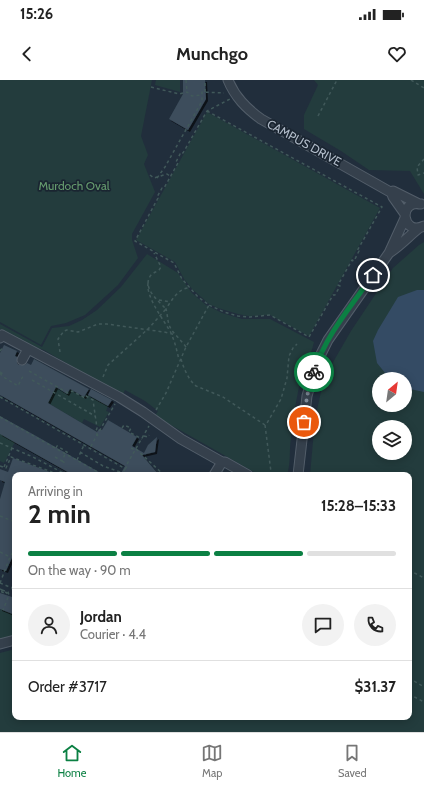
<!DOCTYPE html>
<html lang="en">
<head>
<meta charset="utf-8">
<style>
  body { margin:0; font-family:Cabin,sans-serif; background:#f2f2f2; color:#222; height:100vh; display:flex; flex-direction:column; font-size:15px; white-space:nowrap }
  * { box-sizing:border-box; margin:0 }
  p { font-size:13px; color:#767676 }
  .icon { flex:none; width:22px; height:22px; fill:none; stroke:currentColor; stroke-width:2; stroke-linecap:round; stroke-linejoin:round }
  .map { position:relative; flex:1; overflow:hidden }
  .drawer { position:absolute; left:12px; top:392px; width:400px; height:248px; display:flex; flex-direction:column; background:#fff; border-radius:8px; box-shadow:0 2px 10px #0003 }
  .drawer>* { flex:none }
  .needle { width:26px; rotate:29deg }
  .buttons { position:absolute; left:372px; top:292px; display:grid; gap:8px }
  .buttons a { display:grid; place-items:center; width:40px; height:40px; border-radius:50%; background:#fff; box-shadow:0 2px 10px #0003; font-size:20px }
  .pin { position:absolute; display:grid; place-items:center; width:34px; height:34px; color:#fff; margin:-17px; border:2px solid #fff; border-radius:50%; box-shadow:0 1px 4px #0007 }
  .courier { position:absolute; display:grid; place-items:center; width:40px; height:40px; margin:-20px; border:3px solid #0b8043; border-radius:50%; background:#fff; color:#222; box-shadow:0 1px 5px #0007 }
  .head em { font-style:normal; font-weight:700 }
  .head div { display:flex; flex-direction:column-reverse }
  .head { display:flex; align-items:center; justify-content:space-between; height:68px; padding:0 16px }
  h1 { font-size:26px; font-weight:700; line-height:30px }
  .bar { display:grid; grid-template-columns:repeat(4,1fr); gap:6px 4px; align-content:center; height:48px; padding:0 16px }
  .bar i { height:5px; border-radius:3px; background:#e0e0e0 }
  .bar .selected { background:#0b8043 }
  .bar p { grid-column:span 4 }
  .line { display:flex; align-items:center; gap:10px; padding:0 16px; border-top:1px solid #e0e0e0 }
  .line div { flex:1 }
  .round { display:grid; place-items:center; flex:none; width:42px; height:42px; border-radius:21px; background:#f2f2f2 }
  .status { display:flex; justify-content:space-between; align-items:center; height:28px; padding:0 20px; background:#fff; direction:ltr }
  .status svg { height:11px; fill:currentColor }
  header { display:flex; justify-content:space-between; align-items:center; height:52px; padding:0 16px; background:#fff; font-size:18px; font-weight:700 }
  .menu { display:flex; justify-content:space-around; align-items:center; height:56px; border-top:1px solid #e0e0e0; background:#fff; font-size:11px; color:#767676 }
  .menu a { display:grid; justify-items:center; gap:2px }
  .menu .selected { color:#0b8043 }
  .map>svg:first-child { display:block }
  .green { fill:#233c3d; fill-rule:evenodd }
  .water { fill:#344b64 }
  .building { fill:#3c4d5b; filter:url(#shadow) }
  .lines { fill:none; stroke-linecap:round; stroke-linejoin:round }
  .minor-casing { stroke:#535e6a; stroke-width:11 }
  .path { stroke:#41595a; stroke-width:1.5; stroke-dasharray:3 3; stroke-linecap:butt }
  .minor { stroke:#35404c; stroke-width:9 }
  .path-bridge { stroke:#41595a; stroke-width:1.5; stroke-dasharray:3 3; stroke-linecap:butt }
  .done { stroke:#7e8a97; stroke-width:4; stroke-dasharray:0 7.2 }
  .route { stroke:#0b8043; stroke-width:5 }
  .labels { text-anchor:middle; stroke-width:3.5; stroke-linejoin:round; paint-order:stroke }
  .street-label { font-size:12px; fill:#b0bbc8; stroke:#1a2531 }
  .park-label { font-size:12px; fill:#659b6e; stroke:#1a2531 }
</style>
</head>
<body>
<div class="status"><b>15:26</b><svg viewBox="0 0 49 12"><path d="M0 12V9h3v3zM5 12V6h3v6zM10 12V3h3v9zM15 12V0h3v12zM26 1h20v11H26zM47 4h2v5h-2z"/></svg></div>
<header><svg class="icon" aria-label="back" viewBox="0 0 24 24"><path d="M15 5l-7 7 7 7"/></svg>Munchgo<svg class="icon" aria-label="heart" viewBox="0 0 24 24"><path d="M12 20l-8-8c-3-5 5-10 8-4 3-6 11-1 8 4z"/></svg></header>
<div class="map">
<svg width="424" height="652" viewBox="0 0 424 652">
  <defs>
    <filter id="shadow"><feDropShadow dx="2" dy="2" stdDeviation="0" flood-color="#0009"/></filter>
  </defs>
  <rect width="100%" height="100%" fill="#212e3c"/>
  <!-- green -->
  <path class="green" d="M0 0H152L141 56 148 75 144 84 155 112 132 154V160L138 178 118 205 85 235 66 243 51 246 41 265 0 242Z
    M156 0H180V12L155 5Z
    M314 0H424V114L410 91 369 90 341 71 304 49V35L318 5Z
    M207 32 380 128 309 256 270 235 248 236 238 234 218 228 209 224 192 209 184 199 175 182 136 160Z
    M424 162V652H0V573L15 569V637H409V395H310L315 339 324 298 351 251 393 188 419 165ZM379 299H405V325H379ZM379 347H405V373H379Z
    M147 174 178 193 192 213 206 225 222 233 242 239H270L314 262C310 280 301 295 298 312 295 327 292 343 291 358 289 370 291 383 287 395H259L155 336 158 331 145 321 125 310 122 316 44 270 32 266 0 249V244L42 267 52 248 69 246 82 240 97 230 121 207Z
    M27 291 67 314 70 309 84 317 86 314 108 326 106 331 109 332 100 347 84 339 82 343 48 323Z
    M0 353 15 362 4 383 0 381Z
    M0 529 15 535V555L0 559Z"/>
  <!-- water -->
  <path class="water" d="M417 210H424V312L405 308V299H390L377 283 373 261 378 250 398 217Z"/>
  <!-- building -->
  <path class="building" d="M183 0H205L206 19 188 50 169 39 183 14Z
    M4 265 17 271 15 276 17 277V283L19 285H25L27 283 31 285 34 279 89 309 84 317 70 309 67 314 56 307 48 323 97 352 99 349 102 350 108 340 137 357 132 366 144 373 148 365 157 357 155 372 142 375 159 395H120L125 386 0 315V273Z
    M91 309 112 320 108 326 88 315Z
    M0 336 38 357 104 395H73L0 354Z
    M13 378 55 394 15 395V471L6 491 0 489V419L5 402 0 400V389L8 392Z
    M0 513 15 518V535L0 529Z"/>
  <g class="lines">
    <!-- minor casing -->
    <g class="minor-casing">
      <path id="minor" d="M228 0C235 17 246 28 261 39L392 113
        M421 124C397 119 402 157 424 146
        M405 134 393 117 392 114 393 111 419 124
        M389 173C400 166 409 156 419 148
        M0 258 2 255 119 317 143 332 181 359 222 382
        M22 280 28 269
        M214 395 222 382H225L248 395
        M298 395 307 316 316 284 328 260 389 173 405 138
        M0 564 15 560"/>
    </g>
    <!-- path -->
    <path class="path" d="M186 0 187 12
      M411 0 424 8
      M151 7 179 14 187 12 192 16 202 15
      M205 12V0
      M207 31 382 127 357 171H359L354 181 352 180 338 205 340 206 335 215H333L309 257 270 235 250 237 238 236 224 232 209 225
      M318 36 337 0
      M424 79 417 87 418 95 424 93
      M150 95 154 98 167 94 170 96
      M157 98 165 87 202 21V12L224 13
      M148 203C146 218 164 240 171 253 175 262 177 271 179 280
      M159 220 170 222
      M186 267C181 260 175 255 171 249 167 242 168 236 166 229 171 221 178 209 188 208
      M0 271 3 267
      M60 272 58 259 64 251 67 250 78 252 98 244H107L164 252 176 255
      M181 279C184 289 188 299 196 306L223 317 265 345 267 343 281 319 287 298 289 276 293 268 297 264
      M29 291 68 313 72 311 85 318 86 316 93 320 97 348 96 351 97 355 90 368
      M0 292 5 295
      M0 293 2 296 18 306 23 296H22
      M103 297 108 285 148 249 166 229C159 221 141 208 151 195 153 193 156 192 159 190L161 187 154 173
      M32 300 95 336
      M0 317 124 388 125 389 122 395
      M156 330 166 313 186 267 209 225 198 217 182 199 174 183 135 161 158 118 157 117 162 108H164L178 83 176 82 181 72 183 73 207 31 230 19
      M265 345 271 392 270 395
      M122 348 124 345 131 348 129 352 142 359
      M98 356 97 355 115 324
      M144 356 148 357 149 355
      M0 363 33 377 67 395
      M56 368 57 366 67 372V375
      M131 368 135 370
      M136 369 164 395
      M80 372 103 386 123 393
      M55 377 62 381 65 374
      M77 380 84 365
      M127 384 149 346
      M0 386 6 388 11 377 52 392 53 395
      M4 387 12 368
      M125 389 128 385
      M0 436 15 442
      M0 472 10 477
      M409 490 424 498
      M0 503 10 477 15 468
      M0 503 12 508 14 514 10 515
      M12 508 15 500
      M0 509 7 513 6 514 0 511
      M2 510 8 512 9 515 3 530
      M14 518V515
      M409 598 424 607
      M409 614 424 622"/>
    <!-- minor -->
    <use href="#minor" class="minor"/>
    <!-- path-bridge -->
    <path class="path-bridge" d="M0 337 103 395
      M62 381 67 384"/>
  </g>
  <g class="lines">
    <!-- done -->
    <path class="done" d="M304 342 307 316 314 292"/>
    <!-- route -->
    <path class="route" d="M314 292C325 256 352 225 373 195"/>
  </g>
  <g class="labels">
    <!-- street labels -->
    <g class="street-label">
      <text transform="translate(304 63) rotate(29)" y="4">CAMPUS DRIVE</text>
    </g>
    <!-- park labels -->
    <g class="park-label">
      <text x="74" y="110">Murdoch Oval</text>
    </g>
  </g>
</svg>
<div class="buttons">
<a><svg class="needle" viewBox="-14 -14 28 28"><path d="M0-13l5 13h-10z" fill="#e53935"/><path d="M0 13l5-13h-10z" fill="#767676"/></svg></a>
<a><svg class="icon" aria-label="layers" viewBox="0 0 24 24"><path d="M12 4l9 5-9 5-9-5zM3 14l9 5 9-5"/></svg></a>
</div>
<div class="pin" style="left:304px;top:342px;background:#ea580c"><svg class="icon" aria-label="bag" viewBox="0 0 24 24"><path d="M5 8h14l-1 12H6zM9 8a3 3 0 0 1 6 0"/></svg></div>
<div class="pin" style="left:373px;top:195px;background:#1f2937"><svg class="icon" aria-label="home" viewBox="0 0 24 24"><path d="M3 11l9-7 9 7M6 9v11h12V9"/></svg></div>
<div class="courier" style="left:314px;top:292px"><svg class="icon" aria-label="bike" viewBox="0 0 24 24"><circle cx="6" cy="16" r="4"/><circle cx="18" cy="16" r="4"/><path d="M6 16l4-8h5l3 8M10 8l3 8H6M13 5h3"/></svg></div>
<section class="drawer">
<div class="head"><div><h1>2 min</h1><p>Arriving in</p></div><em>15:28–15:33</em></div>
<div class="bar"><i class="selected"></i><i class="selected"></i><i class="selected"></i><i></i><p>On the way · 90 m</p></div>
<div class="line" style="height:72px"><a class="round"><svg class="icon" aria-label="person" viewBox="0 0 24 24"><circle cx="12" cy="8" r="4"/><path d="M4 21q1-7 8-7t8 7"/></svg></a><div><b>Jordan</b><p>Courier · 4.4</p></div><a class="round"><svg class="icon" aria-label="chat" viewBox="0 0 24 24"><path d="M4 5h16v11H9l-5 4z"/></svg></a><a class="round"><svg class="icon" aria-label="phone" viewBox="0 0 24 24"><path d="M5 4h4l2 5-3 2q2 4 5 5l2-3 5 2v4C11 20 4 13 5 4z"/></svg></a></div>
<div class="line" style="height:52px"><div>Order #3717</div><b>$31.37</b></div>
</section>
</div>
<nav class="menu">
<a class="selected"><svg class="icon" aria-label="home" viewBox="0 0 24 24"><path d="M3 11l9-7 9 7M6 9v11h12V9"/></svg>Home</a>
<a><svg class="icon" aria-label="map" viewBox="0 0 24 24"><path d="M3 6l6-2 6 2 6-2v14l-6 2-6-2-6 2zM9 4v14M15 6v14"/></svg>Map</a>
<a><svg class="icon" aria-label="saved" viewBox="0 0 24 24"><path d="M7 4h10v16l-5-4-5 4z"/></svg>Saved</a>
</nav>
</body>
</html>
